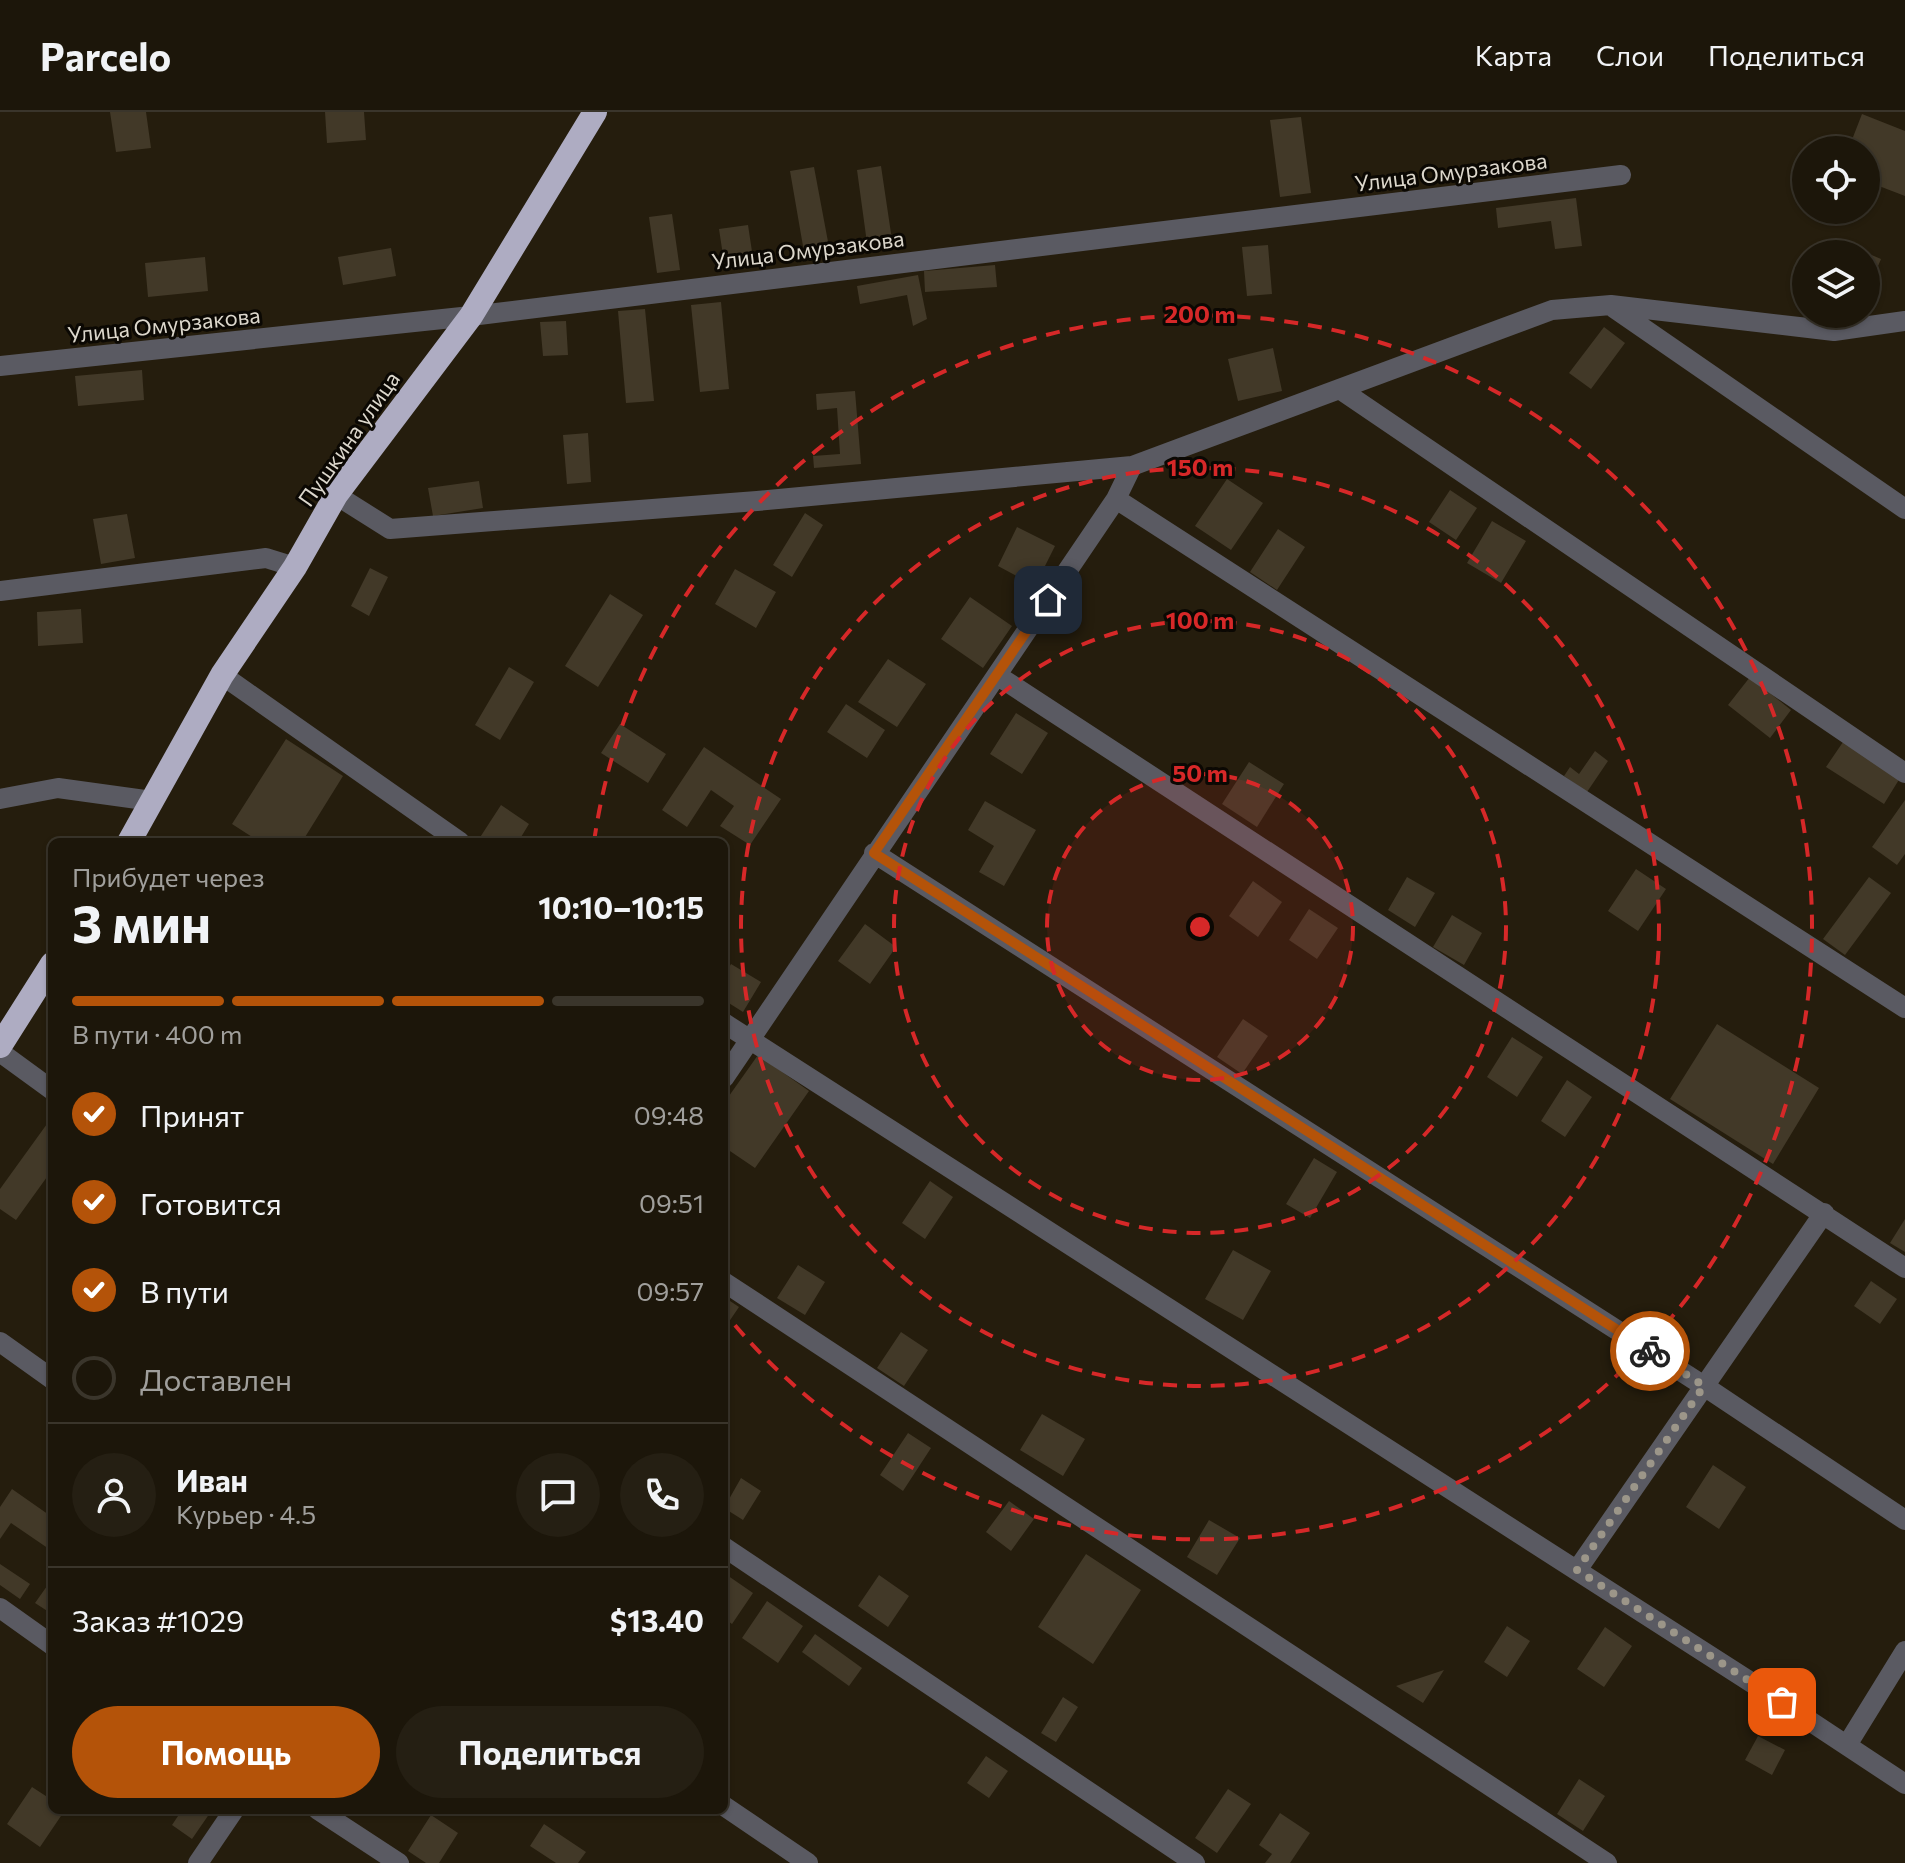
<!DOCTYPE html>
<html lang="ru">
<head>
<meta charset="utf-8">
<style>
  body { margin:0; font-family:Commissioner,sans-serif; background:#251f13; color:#f1f3f6; height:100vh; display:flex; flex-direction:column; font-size:30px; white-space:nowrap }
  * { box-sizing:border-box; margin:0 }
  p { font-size:26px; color:#a09f9c }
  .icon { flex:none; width:44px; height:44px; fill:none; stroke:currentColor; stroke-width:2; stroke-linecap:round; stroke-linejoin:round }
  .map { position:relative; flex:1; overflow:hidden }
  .side { position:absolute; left:48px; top:726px; width:680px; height:976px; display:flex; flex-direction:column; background:#1c160a; border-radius:12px; box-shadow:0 2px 6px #0004,0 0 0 2px #3a352b }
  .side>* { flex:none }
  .fabs { position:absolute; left:1792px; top:24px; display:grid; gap:16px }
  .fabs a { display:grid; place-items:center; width:88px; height:88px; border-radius:50%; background:#1c160a; box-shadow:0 2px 6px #0004,0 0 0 2px #3a352b; font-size:40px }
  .pin { position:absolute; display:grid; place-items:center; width:68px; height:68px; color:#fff; margin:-34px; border-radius:16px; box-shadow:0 4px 12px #0006 }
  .courier { position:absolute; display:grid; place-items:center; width:80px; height:80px; margin:-40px; border:6px solid #b45309; border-radius:50%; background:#fff; color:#222; box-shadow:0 2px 10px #0007 }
  .headline em { font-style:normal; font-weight:700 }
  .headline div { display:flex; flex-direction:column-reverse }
  .headline { display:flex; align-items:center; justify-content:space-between; height:136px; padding:0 24px }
  h1 { font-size:52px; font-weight:700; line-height:60px }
  .bar { display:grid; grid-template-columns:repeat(4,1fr); gap:12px 8px; align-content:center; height:96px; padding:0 24px }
  .bar i { height:10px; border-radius:6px; background:#3a352b }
  .bar .active { background:#b45309 }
  .bar p { grid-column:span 4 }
  .line { display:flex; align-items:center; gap:20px; padding:0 24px; border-top:2px solid #3a352b }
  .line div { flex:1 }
  .round { display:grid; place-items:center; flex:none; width:84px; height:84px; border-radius:42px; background:#251f13 }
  ol { padding:0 24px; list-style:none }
  li { display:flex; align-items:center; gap:24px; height:88px }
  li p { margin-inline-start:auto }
  li .icon { padding:8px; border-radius:50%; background:#b45309; color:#fff; stroke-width:4 }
  li:last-child { color:#a09f9c }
  li i { width:44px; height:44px; border:4px solid #3a352b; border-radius:50% }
  .button { display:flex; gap:16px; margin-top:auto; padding:16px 24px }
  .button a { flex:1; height:92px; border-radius:48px; background:#b45309; color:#fff; font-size:32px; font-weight:700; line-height:92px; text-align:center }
  .button a+a { background:#251f13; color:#f1f3f6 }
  header { display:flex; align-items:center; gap:48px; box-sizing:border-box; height:112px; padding:0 40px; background:#1c160a; border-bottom:2px solid #3a352b }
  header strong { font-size:38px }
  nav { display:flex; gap:44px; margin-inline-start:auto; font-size:28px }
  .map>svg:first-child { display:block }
  .building { fill:#423928 }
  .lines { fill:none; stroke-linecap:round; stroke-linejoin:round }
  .street { stroke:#5a5a62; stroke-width:20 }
  .highway { stroke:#aeacc2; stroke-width:24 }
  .done { stroke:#9c9689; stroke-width:8; stroke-dasharray:0 14.4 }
  .route { stroke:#b45309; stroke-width:10 }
  .ring { fill:none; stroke:#d62828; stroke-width:4; stroke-dasharray:14 10 }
  .labels { text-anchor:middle; stroke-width:6; stroke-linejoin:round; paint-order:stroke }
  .street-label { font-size:22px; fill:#dcd7cc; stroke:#0b0803 }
  .centre { fill:#d62828; stroke:#0b0803; stroke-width:4 }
  .ring-label { font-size:24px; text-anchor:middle; font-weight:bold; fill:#d62828; stroke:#0b0803; stroke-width:6; stroke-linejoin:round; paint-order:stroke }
</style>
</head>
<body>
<header>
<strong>Parcelo</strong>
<nav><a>Карта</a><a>Слои</a><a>Поделиться</a></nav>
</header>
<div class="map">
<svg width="1905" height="1751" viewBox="0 0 1905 1751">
  <rect width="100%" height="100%" fill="#251d0d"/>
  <!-- building -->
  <path class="building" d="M110 0H146L151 36 116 40Z
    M325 0H364L366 28 327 31Z
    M1862 2 1905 19V84L1866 69V38H1848Z
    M1301 5 1311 81 1280 85 1270 8Z
    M881 54 892 128 867 131 857 58Z
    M814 55 829 135 804 140 790 59Z
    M1576 86 1582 134 1555 137 1551 109 1498 116 1496 96Z
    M672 102 680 158 657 161 649 105Z
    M748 113 753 146 724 150 719 117Z
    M1846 132 1881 147 1866 183V142H1842Z
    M1268 133 1272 182 1247 184 1242 135Z
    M391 136 396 164 343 173 338 145Z
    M205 145 208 179 148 185 145 151Z
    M995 153 997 175 925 180 924 159Z
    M918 163 927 207 913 214 907 183 860 192 857 174Z
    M721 190 729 277 700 280 691 193Z
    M645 197 654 289 626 291 618 199Z
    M566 209 568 243 543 244 540 210Z
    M1604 215 1625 231 1591 277 1569 261Z
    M1273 236 1282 279 1238 289 1228 247Z
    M142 258 144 288 78 294 75 264Z
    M855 279 861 352 814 356 813 344 840 342 837 296 817 298 816 282Z
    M588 321 591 370 567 372 563 323Z
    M1227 367 1263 391 1231 438 1195 414Z
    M479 369 483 396 433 404 428 376Z
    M1450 378 1477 396 1456 428 1429 410Z
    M805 401 823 413 792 465 773 453Z
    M127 402 135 446 101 452 93 407Z
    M1492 409 1526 429 1501 471 1467 451Z
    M1017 415 1055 434 1035 474 998 454Z
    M1278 417 1305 435 1277 478 1250 460Z
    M370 456 388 465 369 504 351 494Z
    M735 457 776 480 756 516 715 492Z
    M610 482 643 503 598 575 565 554Z
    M970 485 1012 514 983 556 941 527Z
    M81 497 83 531 38 534 37 500Z
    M888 547 926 572 897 615 858 590Z
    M509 555 534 570 500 628 475 613Z
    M1750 565 1791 598 1770 626 1728 593Z
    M846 592 885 618 867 646 827 620Z
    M1016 601 1048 621 1022 662 990 642Z
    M620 612 666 642 648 671 601 641Z
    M286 627 343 664 302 730H260L232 712Z
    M1843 630 1900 666 1884 692 1826 655Z
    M704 635 781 687 750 733 720 714 734 694 711 678 687 715 662 698Z
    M1595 639 1608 649 1587 680 1564 664 1570 655 1579 662Z
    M1249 650 1284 672 1257 715 1222 692Z
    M1905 688V742L1897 753 1872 735Z
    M985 689 1036 718 1004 774 979 760 994 734 968 718Z
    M501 693 529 712 518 730H477Z
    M1636 757 1666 777 1638 819 1608 799Z
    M1407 765 1435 781 1415 815 1388 798Z
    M1869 765 1891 781 1845 843 1823 827Z
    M1253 769 1282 790 1258 825 1229 804Z
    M1309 797 1338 816 1317 847 1289 828Z
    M1452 803 1482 821 1464 853 1433 835Z
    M865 812 896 835 870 872 838 849Z
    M731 852 761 870 743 900 724 888V864Z
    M1243 907 1268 924 1242 962 1217 945Z
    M1717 912 1819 976 1773 1052 1670 987Z
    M1512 925 1543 945 1517 985 1487 965Z
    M758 943 809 979 755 1056 724 1035V991Z
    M1567 968 1592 985 1565 1025 1541 1009Z
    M52 1005V1058L16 1108 0 1097V1077Z
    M1314 1046 1337 1060 1310 1106 1286 1092Z
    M930 1069 953 1085 925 1127 902 1111Z
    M1905 1107V1140L1890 1131Z
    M1233 1138 1271 1159 1243 1208 1205 1187Z
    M798 1153 825 1170 805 1203 777 1186Z
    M1871 1169 1897 1187 1880 1212 1854 1194Z
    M724 1185 739 1195 724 1217Z
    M901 1220 928 1238 904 1274 877 1256Z
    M1042 1302 1085 1327 1063 1364 1020 1338Z
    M908 1321 931 1336 903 1379 880 1363Z
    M1713 1353 1746 1375 1719 1417 1686 1395Z
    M741 1366 761 1379 743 1408 724 1396Z
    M12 1377 52 1405V1439L11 1411 0 1427V1395Z
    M1009 1389 1034 1407 1011 1439 986 1420Z
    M1209 1408 1240 1426 1217 1463 1187 1445Z
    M1086 1442 1141 1478 1093 1552 1038 1515Z
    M0 1452 30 1472 20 1487 0 1473Z
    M724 1461 753 1481 732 1512 724 1506Z
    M879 1463 909 1484 888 1515 858 1494Z
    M52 1467V1502L35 1491Z
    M767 1489 803 1514 778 1551 742 1526Z
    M1507 1514 1530 1529 1507 1565 1484 1550Z
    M1605 1515 1632 1534 1604 1575 1577 1557Z
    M815 1522 862 1556 849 1574 802 1540Z
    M1444 1558 1423 1591 1396 1574Z
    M1063 1585 1078 1595 1056 1630 1041 1621Z
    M1758 1624 1785 1638 1772 1663 1745 1648Z
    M986 1644 1008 1659 989 1686 967 1671Z
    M1579 1667 1605 1684 1583 1719 1557 1702Z
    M32 1675 52 1688V1698H65L40 1735 7 1712Z
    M1228 1677 1251 1692 1217 1741 1195 1726Z
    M182 1698H212L192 1727 172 1713Z
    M1280 1701 1310 1721 1290 1751H1265L1272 1742 1259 1733Z
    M431 1703 458 1721 439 1751H426L408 1739Z
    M544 1712 586 1740 578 1751H556L530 1734Z"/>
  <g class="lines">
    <!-- street -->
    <path class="street" d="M1614 196 1905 397
      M0 254 471 204 1621 63
      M1341 278 1905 661
      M336 383 390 417 757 389 1132 354 1552 198 1611 193 1834 219 1905 209
      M1116 387 1905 896
      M0 479 266 446 295 455
      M222 563 460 730
      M998 564 1905 1156
      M0 687 58 676 152 689
      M874 741 1704 1274 1905 1408
      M724 911 1760 1576 1905 1672
      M0 940 52 978
      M724 966 1116 387 1132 354
      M724 1170 1607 1751
      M0 1230 52 1267
      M724 1435 1195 1751
      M1577 1458 1824 1101
      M0 1496 52 1533
      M1847 1633 1905 1539
      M724 1694 808 1751
      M318 1698 399 1751
      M198 1751 234 1698"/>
    <!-- highway -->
    <path class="highway" d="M129 730 222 563 295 455 336 383 471 204 595 0
      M0 934 52 852"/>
  </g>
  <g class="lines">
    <!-- done -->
    <path class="done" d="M1650 1239 1704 1274 1577 1458 1782 1590"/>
    <!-- route -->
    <path class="route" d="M1048 488 874 741 1650 1239"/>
  </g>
  <!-- distance rings -->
  <circle cx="1200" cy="815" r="153" fill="#d62828" fill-opacity=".12"/>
  <g class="ring">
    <circle cx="1200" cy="815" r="153"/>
    <circle cx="1200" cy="815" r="306"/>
    <circle cx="1200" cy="815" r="459"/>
    <path d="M594 730A612 612 0 1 1 724 1200"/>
  </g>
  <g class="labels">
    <!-- street labels -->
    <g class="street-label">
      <text transform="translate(1451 60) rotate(-7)" y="8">Улица Омурзакова</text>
      <text transform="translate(808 138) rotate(-7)" y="8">Улица Омурзакова</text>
      <text transform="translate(164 213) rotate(-6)" y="8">Улица Омурзакова</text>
      <text transform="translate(349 327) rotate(-55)" y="8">Пушкина улица</text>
    </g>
  </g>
  <circle cx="1200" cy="815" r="12" class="centre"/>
  <g class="ring-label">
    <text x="1200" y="211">200 m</text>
    <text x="1200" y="364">150 m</text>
    <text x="1200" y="517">100 m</text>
    <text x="1200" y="670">50 m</text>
  </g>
</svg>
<div class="fabs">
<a><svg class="icon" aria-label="locate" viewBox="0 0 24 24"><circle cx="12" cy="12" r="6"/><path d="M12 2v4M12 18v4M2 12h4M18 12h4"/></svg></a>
<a><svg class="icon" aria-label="layers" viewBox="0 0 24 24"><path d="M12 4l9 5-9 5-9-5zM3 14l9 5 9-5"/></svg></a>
</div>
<div class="pin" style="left:1782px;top:1590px;background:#ea580c"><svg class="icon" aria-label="bag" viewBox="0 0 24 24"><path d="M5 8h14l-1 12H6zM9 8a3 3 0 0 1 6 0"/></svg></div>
<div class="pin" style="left:1048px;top:488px;background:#1f2937"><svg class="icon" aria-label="home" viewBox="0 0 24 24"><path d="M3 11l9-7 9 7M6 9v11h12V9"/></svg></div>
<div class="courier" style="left:1650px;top:1239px"><svg class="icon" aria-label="bike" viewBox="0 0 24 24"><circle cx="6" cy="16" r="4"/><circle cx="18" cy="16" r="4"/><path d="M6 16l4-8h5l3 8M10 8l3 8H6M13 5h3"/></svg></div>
<section class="side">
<div class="headline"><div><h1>3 мин</h1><p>Прибудет через</p></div><em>10:10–10:15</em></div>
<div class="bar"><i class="active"></i><i class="active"></i><i class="active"></i><i></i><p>В пути · 400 m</p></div>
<ol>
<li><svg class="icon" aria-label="check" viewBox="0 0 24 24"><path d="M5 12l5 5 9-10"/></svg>Принят<p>09:48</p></li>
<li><svg class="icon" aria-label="check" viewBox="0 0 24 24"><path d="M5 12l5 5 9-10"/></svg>Готовится<p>09:51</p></li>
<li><svg class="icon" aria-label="check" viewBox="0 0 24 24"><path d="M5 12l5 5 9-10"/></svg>В пути<p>09:57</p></li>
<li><i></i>Доставлен</li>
</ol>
<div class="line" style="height:144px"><a class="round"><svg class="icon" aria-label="person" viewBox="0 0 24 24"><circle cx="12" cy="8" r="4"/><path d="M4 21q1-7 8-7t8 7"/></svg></a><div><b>Иван</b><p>Курьер · 4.5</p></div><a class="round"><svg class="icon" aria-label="chat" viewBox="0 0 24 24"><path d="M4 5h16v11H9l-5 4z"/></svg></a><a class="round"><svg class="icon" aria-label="phone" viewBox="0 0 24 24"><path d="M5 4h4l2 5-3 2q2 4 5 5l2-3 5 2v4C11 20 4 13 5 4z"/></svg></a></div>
<div class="line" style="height:104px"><div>Заказ #1029</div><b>$13.40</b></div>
<div class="button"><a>Помощь</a><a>Поделиться</a></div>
</section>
</div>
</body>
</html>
